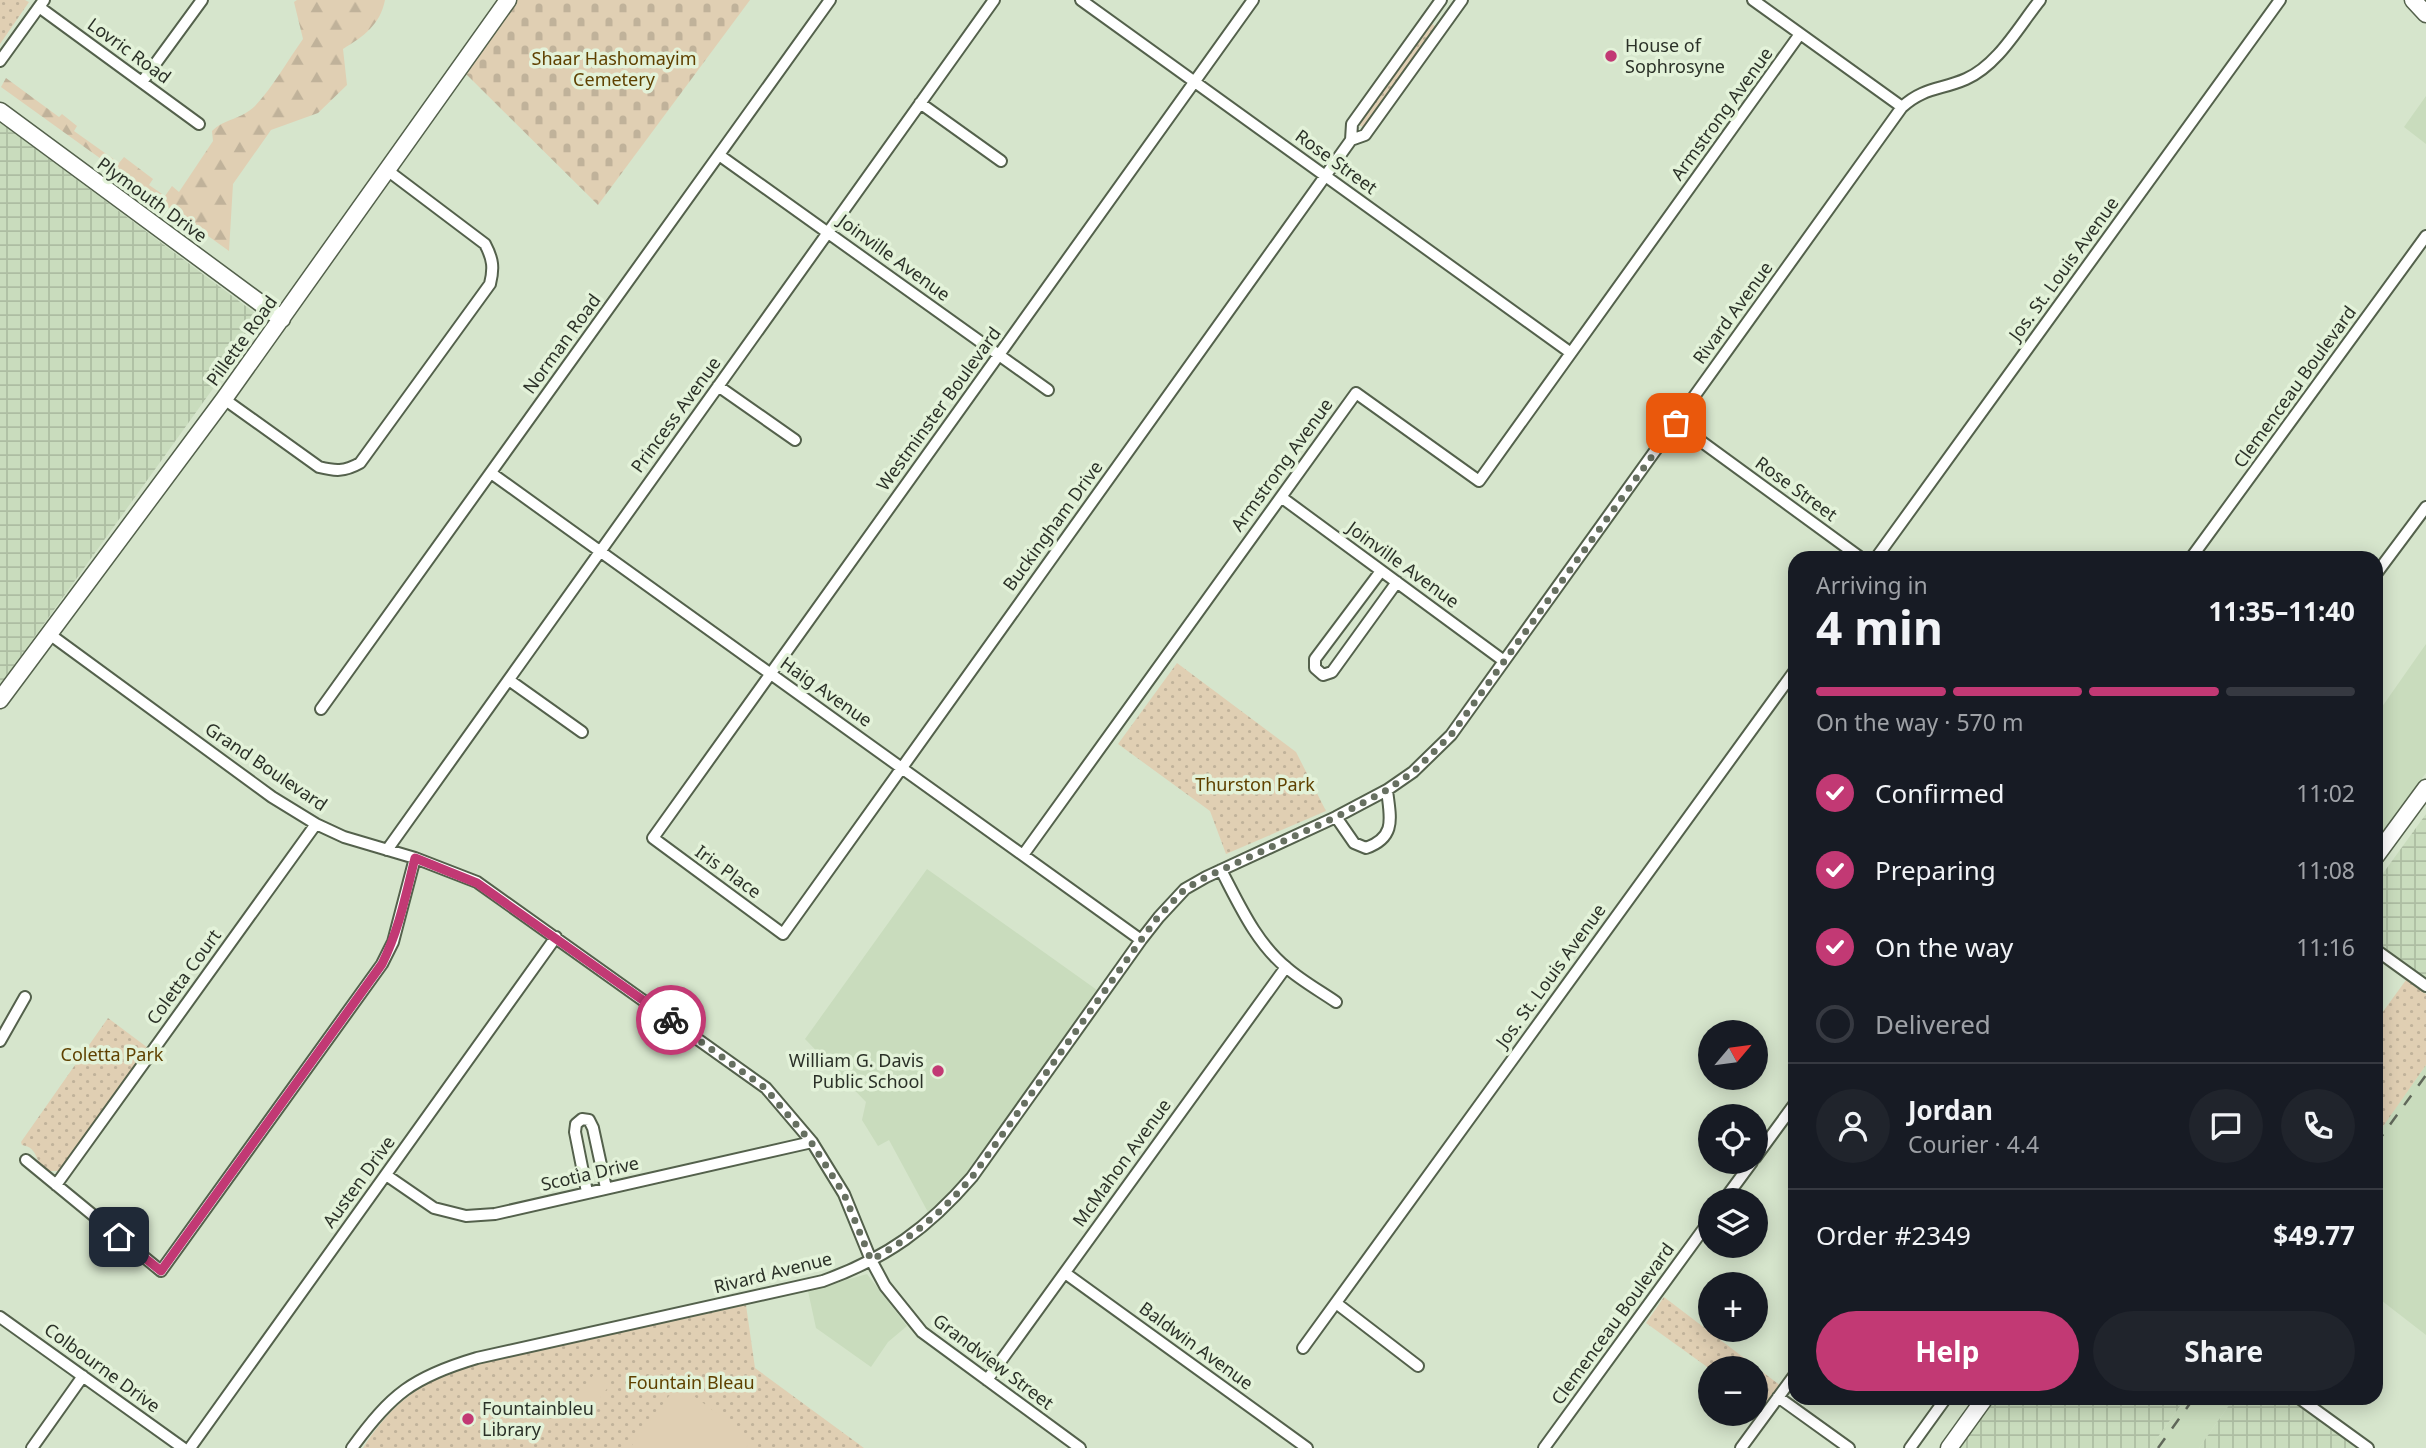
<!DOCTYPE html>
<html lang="en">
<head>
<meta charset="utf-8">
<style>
  body { margin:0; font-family:"Noto Sans",sans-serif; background:#20242c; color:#f1f3f6; height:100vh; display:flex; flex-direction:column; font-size:26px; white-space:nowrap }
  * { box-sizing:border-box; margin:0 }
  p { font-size:23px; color:#9ea1a6 }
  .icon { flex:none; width:38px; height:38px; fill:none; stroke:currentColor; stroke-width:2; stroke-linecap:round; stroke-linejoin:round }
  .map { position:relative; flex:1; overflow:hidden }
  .details { position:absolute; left:1788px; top:551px; width:595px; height:854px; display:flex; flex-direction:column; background:#171b24; border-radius:21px; box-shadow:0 4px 18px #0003 }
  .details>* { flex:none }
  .needle { width:46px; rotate:61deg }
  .tools { position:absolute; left:1698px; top:1020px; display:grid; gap:14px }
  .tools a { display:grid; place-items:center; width:70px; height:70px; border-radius:50%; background:#171b24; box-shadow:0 4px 18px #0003; font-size:35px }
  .pin { position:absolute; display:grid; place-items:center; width:60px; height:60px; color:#fff; margin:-30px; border-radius:14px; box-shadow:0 4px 10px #0006 }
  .courier { position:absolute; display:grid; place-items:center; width:70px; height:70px; margin:-35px; border:5px solid #c23974; border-radius:50%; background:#fff; color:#222; box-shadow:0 2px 9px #0007 }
  .summary em { font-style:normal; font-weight:700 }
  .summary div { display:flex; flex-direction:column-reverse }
  .summary { display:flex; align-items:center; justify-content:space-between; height:119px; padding:0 28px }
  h1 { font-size:46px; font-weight:700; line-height:52px }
  .bar { display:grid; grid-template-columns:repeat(4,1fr); gap:10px 7px; align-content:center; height:84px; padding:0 28px }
  .bar i { height:9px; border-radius:5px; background:#363941 }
  .bar .on { background:#c23974 }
  .bar p { grid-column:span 4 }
  .line { display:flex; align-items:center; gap:18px; padding:0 28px; border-top:2px solid #363941 }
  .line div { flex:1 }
  .round { display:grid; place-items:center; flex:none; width:74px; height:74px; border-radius:37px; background:#20242c }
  ol { padding:0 28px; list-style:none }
  li { display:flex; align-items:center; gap:21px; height:77px }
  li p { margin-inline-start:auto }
  li .icon { padding:7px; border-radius:50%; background:#c23974; color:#fff; stroke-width:4 }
  li:last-child { color:#9ea1a6 }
  li i { width:38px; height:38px; border:4px solid #363941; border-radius:50% }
  .cta { display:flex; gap:14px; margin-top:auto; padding:14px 28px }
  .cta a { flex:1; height:80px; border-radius:42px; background:#c23974; color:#fff; font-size:28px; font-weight:700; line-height:80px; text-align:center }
  .cta a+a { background:#20242c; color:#f1f3f6 }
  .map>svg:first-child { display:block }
  .built { fill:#c9dcbd }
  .industrial { fill:url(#industrial-grid) }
  .grass { fill:url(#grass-dots) }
  .forest { fill:url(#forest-firs) }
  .cemetery { fill:url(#cemetery-stones) }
  .pitch { fill:#e0cfb3 }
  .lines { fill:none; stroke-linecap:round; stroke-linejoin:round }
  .street-casing { stroke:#54614c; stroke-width:14 }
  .secondary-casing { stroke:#54614c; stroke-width:19 }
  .street { stroke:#fff; stroke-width:10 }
  .secondary { stroke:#fff; stroke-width:16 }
  .rail { stroke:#60685a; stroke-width:2.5; stroke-dasharray:12 12; stroke-linecap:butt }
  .done { stroke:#677061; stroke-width:7; stroke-dasharray:0 12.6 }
  .route { stroke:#c23974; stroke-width:9 }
  .poi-dot { fill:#c23974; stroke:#e3f2d9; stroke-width:2.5 }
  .labels { text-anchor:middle; stroke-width:7; stroke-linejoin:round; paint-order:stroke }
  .poi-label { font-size:18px; fill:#2b3128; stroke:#e3f2d9; text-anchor:start }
  .street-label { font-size:18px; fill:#2b3128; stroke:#e3f2d9 }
  .park-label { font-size:18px; fill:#5f4100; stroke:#e3f2d9 }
</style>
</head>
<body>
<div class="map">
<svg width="2426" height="1448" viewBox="0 0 2426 1448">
  <defs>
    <pattern id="industrial-grid" width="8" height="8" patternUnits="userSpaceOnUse" patternTransform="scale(1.75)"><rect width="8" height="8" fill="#c9dcbd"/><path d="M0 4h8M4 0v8" fill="none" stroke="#adbda2"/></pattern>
    <pattern id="grass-dots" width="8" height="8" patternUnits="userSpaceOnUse" patternTransform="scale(1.75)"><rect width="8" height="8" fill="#e0cfb3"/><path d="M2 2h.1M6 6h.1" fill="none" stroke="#c0b29a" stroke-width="1.8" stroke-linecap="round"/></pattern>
    <pattern id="forest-firs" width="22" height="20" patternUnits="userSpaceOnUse" patternTransform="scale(1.75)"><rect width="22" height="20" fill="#e0cfb3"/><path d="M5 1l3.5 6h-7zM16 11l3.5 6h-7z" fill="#c0b29a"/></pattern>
    <pattern id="cemetery-stones" width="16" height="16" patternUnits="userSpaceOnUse" patternTransform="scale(1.75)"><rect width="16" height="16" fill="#e0cfb3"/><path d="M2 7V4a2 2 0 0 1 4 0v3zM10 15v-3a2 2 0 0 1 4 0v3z" fill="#c0b29a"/></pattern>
  </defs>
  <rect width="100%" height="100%" fill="#d6e5cc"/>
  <!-- built -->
  <path class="built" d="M2426 96V144L2404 127Z
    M2426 644V773L2377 839V714Z
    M927 869 1097 990 977 1161 929 1214 889 1140 878 1146 862 1120 866 1102 805 1039Z
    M2426 1065V1335L2377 1297 2376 1135Z
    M867 1274 907 1326 888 1342 871 1367 816 1328 808 1291Z
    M2186 1398H2234L2199 1448H2150Z"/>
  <!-- industrial -->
  <path class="industrial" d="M0 122 263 319 0 685Z
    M2426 814V979L2377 942 2376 883Z
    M1993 1398H2186L2150 1448H1957Z
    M2234 1398H2299L2368 1448H2199Z"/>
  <!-- grass -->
  <path class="grass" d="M0 0H25L29 2 0 44Z
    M1432 24 1435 26V31L1366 127H1363L1359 125 1360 120 1428 25Z
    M1177 663 1296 752 1326 811 1226 854 1210 811 1118 744Z
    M2406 980 2426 994V1065L2377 1135V1020Z
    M108 1018 148 1048 61 1171H46C33 1159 39 1148 22 1145L21 1142Z
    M1664 1297 1781 1386 1765 1408 1755 1402V1368L1710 1369 1646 1323Z
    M746 1305 755 1368 864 1448H363C394 1400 422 1381 476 1364Z"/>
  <!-- forest -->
  <path class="forest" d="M297 0H385C380 25 364 36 343 49L347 85 318 113 271 130 233 184 229 251 1 87 6 78 59 117 62 114 77 126 74 131 119 163 124 157 153 179 149 185 165 196 172 186 179 192 213 141 212 131C224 119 242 119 255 106 272 88 288 60 303 39L294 2Z"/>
  <!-- cemetery -->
  <path class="cemetery" d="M516 0H750L598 205 464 72Z"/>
  <!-- pitch -->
  <path class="pitch" d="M594 1374 609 1386 582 1422 567 1411Z
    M678 1384 752 1440 746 1448H630Z"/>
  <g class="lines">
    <!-- street casing -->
    <g class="street-casing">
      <path id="street" d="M1081 0 1571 353
        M1253 0 653 838 783 934 1351 140 1352 124 1441 0
        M1753 0 1902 107
        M39 7 199 124
        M0 61 44 0
        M142 82 202 0
        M920 103 1001 161
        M1351 140 1365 135 1462 0
        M719 155 1048 390
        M718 386 795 440
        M224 399 319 467C335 471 344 472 360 463L490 284C494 268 493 259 485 244L387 170
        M1676 423 1861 558
        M491 473 1141 940
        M1281 497 1504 661
        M1876 558 2280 0
        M2191 558 2426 236
        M1381 571 1315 659V668L1323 675 1332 672 1397 582
        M2376 574 2426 507
        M48 633 272 797 316 824 344 837 415 858 477 882 766 1088 812 1142 844 1194 871 1260 885 1286 922 1332 1080 1448
        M509 680 582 732
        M321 709 830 0
        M1336 817 1354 843 1366 848C1397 837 1390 817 1387 790
        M387 850 994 0
        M1023 855 1356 393 1479 481 1800 34
        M1221 870C1239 904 1256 943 1287 968 1302 981 1320 991 1336 1002
        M2376 950 2426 986
        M0 1041 25 997
        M1755 1158 1796 1102
        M26 1160 161 1271 382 964 393 942 415 858
        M386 1175 434 1208 466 1216 495 1214 812 1142
        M56 1185 316 824
        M587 1192 575 1132 576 1124 582 1119 589 1120 593 1128 606 1188
        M1724 1200 1752 1162
        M1065 1273 1307 1448
        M1336 1303 1418 1366
        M0 1317 183 1448
        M1303 1348 1796 669
        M987 1380 1286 967
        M1778 1397 1849 1448
        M2299 1398 2368 1448
        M32 1448 83 1376
        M190 1448 556 937
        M352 1448C391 1394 413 1377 477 1358L823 1281C887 1258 928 1228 972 1177L1141 940 1159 917 1185 889 1206 877 1336 817 1387 790 1413 772 1451 735 1902 107C1924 87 1941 90 1966 79 1998 65 2019 26 2040 0
        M1544 1448 1710 1220
        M1741 1448 1796 1373
        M1910 1448 1946 1398"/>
    </g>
    <!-- secondary casing -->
    <g class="secondary-casing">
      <path id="secondary" d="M2413 0 2426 14
        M0 111 282 319
        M0 700 224 399 508 0
        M2376 856 2426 788
        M1949 1448 1985 1398"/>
    </g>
    <!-- street -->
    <use href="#street" class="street"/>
    <!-- secondary -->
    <use href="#secondary" class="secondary"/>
    <!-- rail -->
    <path class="rail" d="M2376 1144 2426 1075
      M2158 1448 2194 1398"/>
  </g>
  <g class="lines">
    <!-- done -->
    <path class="done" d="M671 1020 765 1088 811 1142 844 1194 871 1260C912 1238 942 1212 972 1177L1141 940 1158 917 1185 889 1206 877 1336 817 1387 790 1413 772 1451 735 1676 423"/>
    <!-- route -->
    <path class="route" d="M119 1237 161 1271 382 964C399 930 406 894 415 858L477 883 671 1020"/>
  </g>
  <!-- markers -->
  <g class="poi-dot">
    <circle cx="1611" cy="56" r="7"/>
    <circle cx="938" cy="1071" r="7"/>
    <circle cx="468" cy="1419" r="7"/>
  </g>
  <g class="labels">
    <!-- poi labels -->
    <g class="poi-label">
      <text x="1625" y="52">House of<tspan x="1625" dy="21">Sophrosyne</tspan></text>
      <text x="924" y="1067" text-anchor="end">William G. Davis<tspan x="924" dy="21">Public School</tspan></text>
      <text x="482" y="1415">Fountainbleu<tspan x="482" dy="21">Library</tspan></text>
    </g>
    <!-- street labels -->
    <g class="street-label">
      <text transform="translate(129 51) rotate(36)" y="6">Lovric Road</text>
      <text transform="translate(1722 114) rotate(-54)" y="6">Armstrong Avenue</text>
      <text transform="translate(1336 162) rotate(36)" y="6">Rose Street</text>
      <text transform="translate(152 200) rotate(36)" y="6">Plymouth Drive</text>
      <text transform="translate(894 258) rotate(36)" y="6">Joinville Avenue</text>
      <text transform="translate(2064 269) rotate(-54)" y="6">Jos. St. Louis Avenue</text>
      <text transform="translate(1733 313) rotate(-54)" y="6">Rivard Avenue</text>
      <text transform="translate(242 341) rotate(-54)" y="6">Pillette Road</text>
      <text transform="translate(562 344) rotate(-54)" y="6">Norman Road</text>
      <text transform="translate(2295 387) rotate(-54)" y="6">Clemenceau Boulevard</text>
      <text transform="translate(939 409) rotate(-54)" y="6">Westminster Boulevard</text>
      <text transform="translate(676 415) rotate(-54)" y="6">Princess Avenue</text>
      <text transform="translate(1282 465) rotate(-54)" y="6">Armstrong Avenue</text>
      <text transform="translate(1796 489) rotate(36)" y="6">Rose Street</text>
      <text transform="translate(1053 526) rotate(-54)" y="6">Buckingham Drive</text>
      <text transform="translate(1403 565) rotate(36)" y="6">Joinville Avenue</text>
      <text transform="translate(826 692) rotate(35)" y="6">Haig Avenue</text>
      <text transform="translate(266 767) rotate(34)" y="6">Grand Boulevard</text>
      <text transform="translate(728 872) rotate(36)" y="6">Iris Place</text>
      <text transform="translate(1551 976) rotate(-54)" y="6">Jos. St. Louis Avenue</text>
      <text transform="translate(184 977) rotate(-54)" y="6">Coletta Court</text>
      <text transform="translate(1122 1163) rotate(-54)" y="6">McMahon Avenue</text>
      <text transform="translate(590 1174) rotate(-13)" y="6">Scotia Drive</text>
      <text transform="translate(359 1182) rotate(-54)" y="6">Austen Drive</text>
      <text transform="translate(773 1273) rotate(-14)" y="6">Rivard Avenue</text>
      <text transform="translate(1613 1324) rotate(-54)" y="6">Clemenceau Boulevard</text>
      <text transform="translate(1196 1346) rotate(36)" y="6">Baldwin Avenue</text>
      <text transform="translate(993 1362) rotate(37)" y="6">Grandview Street</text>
      <text transform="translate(102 1368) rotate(36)" y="6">Colbourne Drive</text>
    </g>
    <!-- park labels -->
    <g class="park-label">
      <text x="614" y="65">Shaar Hashomayim<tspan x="614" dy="21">Cemetery</tspan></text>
      <text x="1255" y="791">Thurston Park</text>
      <text x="112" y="1061">Coletta Park</text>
      <text x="691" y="1389">Fountain Bleau</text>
    </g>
  </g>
</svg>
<div class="tools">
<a><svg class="needle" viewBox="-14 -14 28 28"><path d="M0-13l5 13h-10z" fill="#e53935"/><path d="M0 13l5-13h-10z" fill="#9ea1a6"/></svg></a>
<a><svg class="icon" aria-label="locate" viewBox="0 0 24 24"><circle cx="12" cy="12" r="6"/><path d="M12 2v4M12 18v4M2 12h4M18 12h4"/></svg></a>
<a><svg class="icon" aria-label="layers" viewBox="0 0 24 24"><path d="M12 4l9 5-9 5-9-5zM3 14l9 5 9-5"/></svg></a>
<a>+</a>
<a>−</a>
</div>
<div class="pin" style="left:1676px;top:423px;background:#ea580c"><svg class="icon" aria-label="bag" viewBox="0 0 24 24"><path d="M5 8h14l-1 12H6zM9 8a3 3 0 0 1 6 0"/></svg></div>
<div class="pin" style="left:119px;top:1237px;background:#1f2937"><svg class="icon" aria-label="home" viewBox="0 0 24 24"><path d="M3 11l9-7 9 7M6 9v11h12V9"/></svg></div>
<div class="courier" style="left:671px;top:1020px"><svg class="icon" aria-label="bike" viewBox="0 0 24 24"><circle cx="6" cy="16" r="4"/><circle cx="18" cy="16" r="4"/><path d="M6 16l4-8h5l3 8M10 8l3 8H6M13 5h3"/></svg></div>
<section class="details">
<div class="summary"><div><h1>4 min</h1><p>Arriving in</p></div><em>11:35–11:40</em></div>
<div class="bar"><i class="on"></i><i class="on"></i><i class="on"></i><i></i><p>On the way · 570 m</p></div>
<ol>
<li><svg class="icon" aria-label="check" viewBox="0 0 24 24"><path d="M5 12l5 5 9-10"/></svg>Confirmed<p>11:02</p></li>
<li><svg class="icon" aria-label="check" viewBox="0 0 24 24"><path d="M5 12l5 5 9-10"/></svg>Preparing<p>11:08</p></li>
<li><svg class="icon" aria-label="check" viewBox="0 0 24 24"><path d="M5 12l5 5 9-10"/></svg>On the way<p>11:16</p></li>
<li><i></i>Delivered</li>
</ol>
<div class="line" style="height:126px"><a class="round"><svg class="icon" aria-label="person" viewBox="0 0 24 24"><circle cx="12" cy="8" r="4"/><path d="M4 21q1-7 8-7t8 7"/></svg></a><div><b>Jordan</b><p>Courier · 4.4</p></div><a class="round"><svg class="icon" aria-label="chat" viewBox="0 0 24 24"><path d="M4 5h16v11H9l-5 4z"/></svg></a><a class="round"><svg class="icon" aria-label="phone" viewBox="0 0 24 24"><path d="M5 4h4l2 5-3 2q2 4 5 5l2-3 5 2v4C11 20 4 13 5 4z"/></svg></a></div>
<div class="line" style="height:91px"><div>Order #2349</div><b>$49.77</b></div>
<div class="cta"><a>Help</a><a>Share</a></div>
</section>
</div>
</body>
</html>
